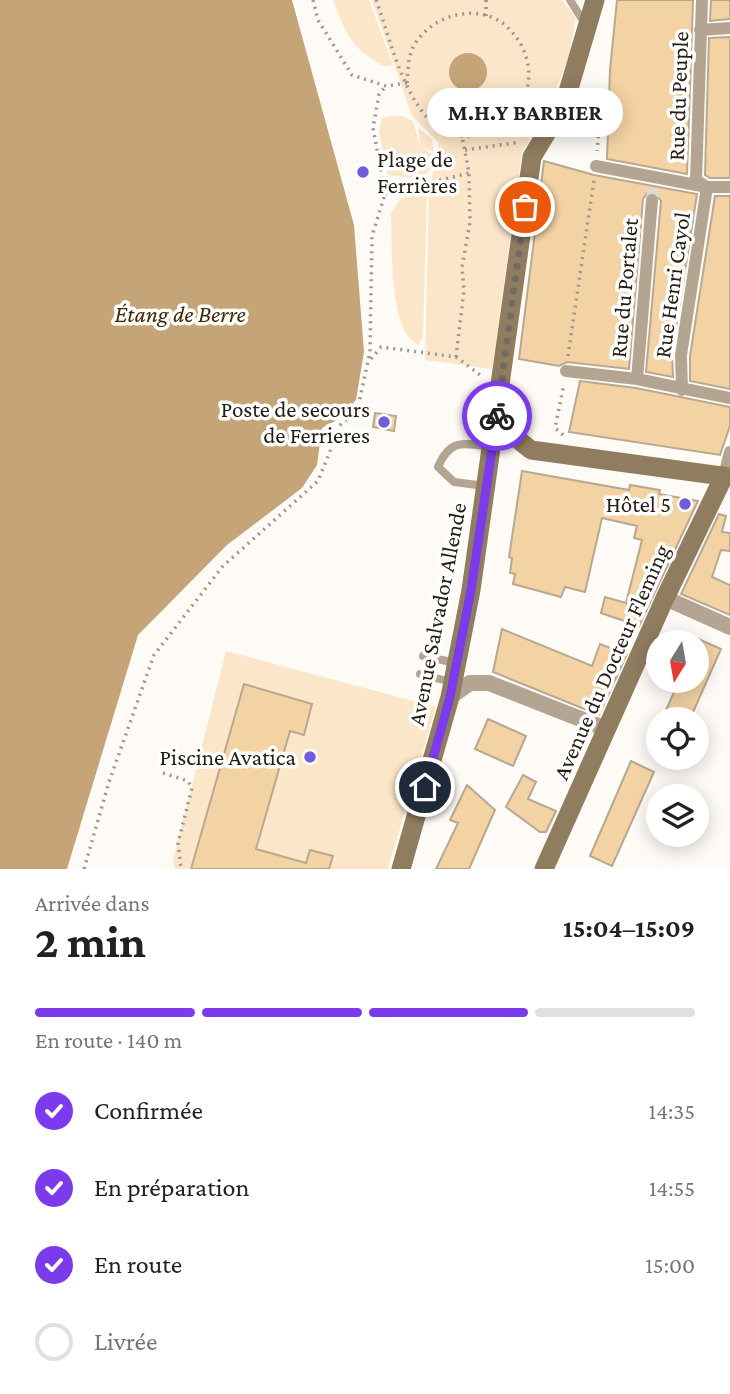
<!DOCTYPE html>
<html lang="fr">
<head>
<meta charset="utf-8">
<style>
  body { margin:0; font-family:"Crimson Pro",serif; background:#f6f6f6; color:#202124; height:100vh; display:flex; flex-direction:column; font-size:26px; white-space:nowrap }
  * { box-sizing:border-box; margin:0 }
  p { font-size:23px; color:#757577 }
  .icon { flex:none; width:38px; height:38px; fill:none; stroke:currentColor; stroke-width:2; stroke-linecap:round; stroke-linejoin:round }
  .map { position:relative; height:869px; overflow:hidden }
  .side { display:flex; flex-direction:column; background:#fff; flex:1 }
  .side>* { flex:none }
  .needle { width:46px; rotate:191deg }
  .buttons { position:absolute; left:646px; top:630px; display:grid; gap:14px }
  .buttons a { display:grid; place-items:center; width:63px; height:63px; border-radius:50%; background:#fff; box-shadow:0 4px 18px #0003; font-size:35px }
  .pin { position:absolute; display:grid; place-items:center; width:60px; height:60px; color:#fff; margin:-30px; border:4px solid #fff; border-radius:50%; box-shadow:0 2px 7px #0007 }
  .courier { position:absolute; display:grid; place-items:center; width:70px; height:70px; margin:-35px; border:5px solid #7c3aed; border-radius:50%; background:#fff; color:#222; box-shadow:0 2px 9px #0007 }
  .bubble { position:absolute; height:49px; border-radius:24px; background:#fff; box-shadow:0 4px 18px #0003; font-size:23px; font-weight:700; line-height:49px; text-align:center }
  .head em { font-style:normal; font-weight:700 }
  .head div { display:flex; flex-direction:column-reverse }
  .head { display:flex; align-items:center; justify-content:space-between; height:119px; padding:0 35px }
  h1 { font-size:46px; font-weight:700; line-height:52px }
  .bar { display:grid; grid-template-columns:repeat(4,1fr); gap:10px 7px; align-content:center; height:84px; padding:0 35px }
  .bar i { height:9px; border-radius:5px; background:#e0e0e0 }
  .bar .selected { background:#7c3aed }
  .bar p { grid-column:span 4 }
  ol { padding:0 35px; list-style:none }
  li { display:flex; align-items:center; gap:21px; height:77px }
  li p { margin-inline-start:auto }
  li .icon { padding:7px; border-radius:50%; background:#7c3aed; color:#fff; stroke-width:4 }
  li:last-child { color:#757577 }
  li i { width:38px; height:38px; border:4px solid #e0e0e0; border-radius:50% }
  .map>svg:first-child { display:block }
  .green { fill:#fce6c9 }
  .water { fill:#c5a578 }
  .building { fill:#f3d2a3; stroke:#b8a891; stroke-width:2 }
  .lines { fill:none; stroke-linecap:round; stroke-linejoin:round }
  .pedestrian-tunnel { stroke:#dddad4; stroke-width:12; stroke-dasharray:12 6; stroke-linecap:butt }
  .path { stroke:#9b9790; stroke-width:3.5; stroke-dasharray:2 5; stroke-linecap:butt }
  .service { stroke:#b3a592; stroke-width:8 }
  .pedestrian { stroke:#b3a592; stroke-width:12 }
  .minor { stroke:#b3a592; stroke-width:16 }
  .secondary { stroke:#907c5f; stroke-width:19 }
  .done { stroke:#706b63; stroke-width:7; stroke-dasharray:0 12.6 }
  .route { stroke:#7c3aed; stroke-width:9 }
  .poi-dot { fill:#705ed9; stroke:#fff; stroke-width:2.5 }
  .labels { text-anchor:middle; stroke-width:7; stroke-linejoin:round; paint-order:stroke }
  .street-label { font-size:23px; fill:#231d14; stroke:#fff }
  .poi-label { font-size:23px; fill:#231d14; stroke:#fff; text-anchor:end }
  .water-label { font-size:24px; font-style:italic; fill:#3e2801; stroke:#fff }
</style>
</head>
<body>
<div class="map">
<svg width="730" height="869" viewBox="0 0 730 869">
  <rect width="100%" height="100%" fill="#fefbf6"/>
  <!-- green -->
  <path class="green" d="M333 0H369L393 65 386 67C350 48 347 36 333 0Z
    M372 0H562L576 18 569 56 550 105 522 152 492 369 425 360 429 192 439 143 412 116Z
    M389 116H404L413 122 420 146 418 128 432 139 434 152 421 146 433 155 430 169 422 179 388 175 379 132 382 118Z
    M427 190 423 338 418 345C387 328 393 247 391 213L400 199Z
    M226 651 436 707 388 869H175L173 860Z"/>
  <!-- water -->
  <path class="water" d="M0 0H292L354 225 364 352 356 400 337 420 322 428 317 465 302 488 227 545 138 635 67 869H0Z
    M449 72a19 19 0 1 1 38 0a19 19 0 1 1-38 0Z"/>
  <!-- building -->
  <path class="building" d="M617 0H693L687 174 607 159 610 70Z
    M711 0H730V19L710 21Z
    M730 37V178H710L705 175 709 38Z
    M544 161 594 175 697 194 672 354 673 377 646 372 661 201 653 191 648 192 643 199 629 369 567 362 559 366 519 359Z
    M715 196H730V389L690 381V356Z
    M580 381 636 388 730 407V426L720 455 569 432Z
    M375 413 396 416 394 431 373 427Z
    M522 471 629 490 630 485 660 490 659 494 698 501 639 626 601 613 605 597 626 603 642 540 634 538 637 526 602 518 585 592 565 587 561 597 513 584 515 574 510 573 512 558 509 557Z
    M719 514 726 516 722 532 730 533V551L721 550 712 577 730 585V615L681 594Z
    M502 629 592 666 600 644 627 654 599 715 493 672Z
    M696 638 721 649 690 719H662L679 681H696Z
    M244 684 312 704 304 735 290 731 256 849 306 863 310 850 333 856 329 869H191Z
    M488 719 526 736 513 766 475 749Z
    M631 761 654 772 612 866 590 856Z
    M523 775 536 782 528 799 556 811 546 832H540L506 807Z
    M467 785 495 810 469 869H436L458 823 450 820Z"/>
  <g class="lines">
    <!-- pedestrian-tunnel -->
    <path class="pedestrian-tunnel" d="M652 200 654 181"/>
    <!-- path -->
    <path class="path" d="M313 0 318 20 352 75 386 86 407 83
      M376 0C392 42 411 139 467 136 482 135 495 132 506 122 537 96 536 52 505 25 478 3 435 14 416 42 408 54 408 68 407 83
      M486 16V0
      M581 109C602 118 599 131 597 151
      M465 150 520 142
      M385 194 469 173
      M568 356 594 180
      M456 357 464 290 462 267 470 222 469 173 462 136
      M371 359 381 347 456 357 483 377
      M563 435 555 428 564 384
      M163 773 188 781 192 788 178 843 181 869
      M84 869 109 782 154 655 223 566 318 481 341 424 357 412 370 352 372 236 385 194 373 128 379 94 386 86"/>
    <!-- service -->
    <path class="service" d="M570 0 585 24
      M485 486 454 482 438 467C450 438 465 443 491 447
      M423 656 456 663
      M420 674 451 682"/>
    <!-- pedestrian -->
    <path class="pedestrian" d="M700 30 730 28
      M596 166 707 187H730
      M566 371 637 379 730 398
      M637 379 652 200
      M682 390 681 355 707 187 696 180 702 0
      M724 476 730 452"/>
    <!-- minor -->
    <path class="minor" d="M665 598 730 627
      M450 697 470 683H489L606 729"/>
    <!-- secondary -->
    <path class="secondary" d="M498 411 504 428 531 450 730 477
      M401 869 450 697 471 590 532 157 565 102 595 0
      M544 869 665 598 724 476"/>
  </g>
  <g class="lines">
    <!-- done -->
    <path class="done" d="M497 416 525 207"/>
    <!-- route -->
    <path class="route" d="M425 787 450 697 471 590 497 416"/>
  </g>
  <!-- markers -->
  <g class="poi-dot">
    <circle cx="363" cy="172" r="7"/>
    <circle cx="384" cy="422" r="7"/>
    <circle cx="685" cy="504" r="7"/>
    <circle cx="310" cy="757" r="7"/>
  </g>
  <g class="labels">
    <!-- street labels -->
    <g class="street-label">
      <text transform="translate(678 96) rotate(-88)" y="8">Rue du Peuple</text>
      <text transform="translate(672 285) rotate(-82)" y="8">Rue Henri Cayol</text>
      <text transform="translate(624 288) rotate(-85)" y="8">Rue du Portalet</text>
      <text transform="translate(437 614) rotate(-79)" y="8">Avenue Salvador Allende</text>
      <text transform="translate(611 662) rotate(-66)" y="8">Avenue du Docteur Fleming</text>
    </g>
    <!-- poi labels -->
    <g class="poi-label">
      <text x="377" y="167" text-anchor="start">Plage de<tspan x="377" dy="26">Ferrières</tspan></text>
      <text x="370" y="417">Poste de secours<tspan x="370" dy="26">de Ferrieres</tspan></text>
      <text x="671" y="512">Hôtel 5</text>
      <text x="296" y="765">Piscine Avatica</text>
    </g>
    <!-- water labels -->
    <g class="water-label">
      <text x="180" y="322">Étang de Berre</text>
    </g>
  </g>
</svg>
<div class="buttons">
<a><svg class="needle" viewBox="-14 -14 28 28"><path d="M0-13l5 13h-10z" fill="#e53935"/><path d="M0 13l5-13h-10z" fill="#757577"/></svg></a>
<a><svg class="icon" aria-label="locate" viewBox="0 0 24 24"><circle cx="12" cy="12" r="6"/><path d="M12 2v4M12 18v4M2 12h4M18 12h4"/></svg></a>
<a><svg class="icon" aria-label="layers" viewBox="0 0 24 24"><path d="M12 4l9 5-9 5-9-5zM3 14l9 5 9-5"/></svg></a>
</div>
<div class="pin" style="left:525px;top:207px;background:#ea580c"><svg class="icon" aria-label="bag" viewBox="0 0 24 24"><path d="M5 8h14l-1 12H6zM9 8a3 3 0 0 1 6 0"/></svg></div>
<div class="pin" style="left:425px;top:787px;background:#1f2937"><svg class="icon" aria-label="home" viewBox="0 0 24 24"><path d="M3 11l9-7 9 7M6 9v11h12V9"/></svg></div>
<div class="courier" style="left:497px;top:416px"><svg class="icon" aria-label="bike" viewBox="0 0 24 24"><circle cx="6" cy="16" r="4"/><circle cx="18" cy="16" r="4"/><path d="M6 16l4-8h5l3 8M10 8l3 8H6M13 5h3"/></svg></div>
<div class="bubble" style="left:427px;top:88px;width:196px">M.H.Y BARBIER</div>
</div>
<section class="side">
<div class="head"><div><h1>2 min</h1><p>Arrivée dans</p></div><em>15:04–15:09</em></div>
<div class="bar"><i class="selected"></i><i class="selected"></i><i class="selected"></i><i></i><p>En route · 140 m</p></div>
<ol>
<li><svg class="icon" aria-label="check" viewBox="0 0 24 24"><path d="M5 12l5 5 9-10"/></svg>Confirmée<p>14:35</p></li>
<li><svg class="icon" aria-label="check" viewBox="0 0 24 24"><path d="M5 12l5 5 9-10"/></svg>En préparation<p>14:55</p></li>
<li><svg class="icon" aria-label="check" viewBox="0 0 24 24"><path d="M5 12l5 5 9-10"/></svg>En route<p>15:00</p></li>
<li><i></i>Livrée</li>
</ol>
</section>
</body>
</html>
